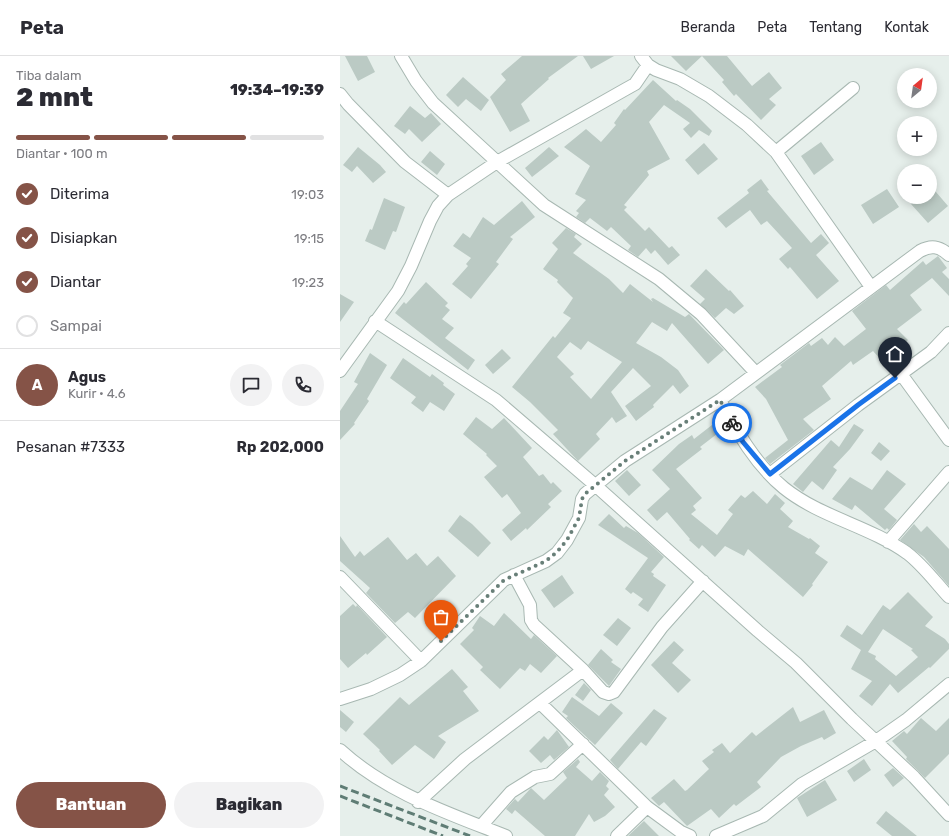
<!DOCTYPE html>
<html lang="id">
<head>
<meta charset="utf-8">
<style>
  body { margin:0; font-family:Rubik,sans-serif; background:#f2f2f3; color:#2b2b33; height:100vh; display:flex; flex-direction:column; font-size:15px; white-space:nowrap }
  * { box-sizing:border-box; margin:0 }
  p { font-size:13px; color:#7c7c81 }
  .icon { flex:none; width:22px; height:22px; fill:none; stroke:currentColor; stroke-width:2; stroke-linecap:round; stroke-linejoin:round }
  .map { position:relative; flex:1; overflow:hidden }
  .side { display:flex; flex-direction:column; background:#fff; width:340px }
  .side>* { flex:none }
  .needle { width:26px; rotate:29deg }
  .controls { position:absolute; left:557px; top:12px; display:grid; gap:8px }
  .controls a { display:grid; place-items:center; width:40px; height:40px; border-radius:50%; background:#fff; box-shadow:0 2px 10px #0003; font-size:20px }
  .pin { position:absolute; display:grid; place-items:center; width:34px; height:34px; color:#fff; margin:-41px -17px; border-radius:50% 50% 50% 0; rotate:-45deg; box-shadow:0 0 4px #0007 }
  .pin .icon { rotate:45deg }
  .courier { position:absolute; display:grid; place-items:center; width:40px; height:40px; margin:-20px; border:3px solid #1a73e8; border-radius:50%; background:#fff; color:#222; box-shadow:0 1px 5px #0007 }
  .overview em { font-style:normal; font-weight:800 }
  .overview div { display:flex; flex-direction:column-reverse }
  .overview { display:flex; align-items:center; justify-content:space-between; height:68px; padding:0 16px }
  h1 { font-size:26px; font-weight:800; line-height:30px }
  .bar { display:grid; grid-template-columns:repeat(4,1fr); gap:6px 4px; align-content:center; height:48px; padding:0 16px }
  .bar i { height:5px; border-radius:3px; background:#e1e1e2 }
  .bar .current { background:#855347 }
  .bar p { grid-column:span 4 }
  .line { display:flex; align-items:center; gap:10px; padding:0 16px; border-top:1px solid #e1e1e2 }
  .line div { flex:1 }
  .round { display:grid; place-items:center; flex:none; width:42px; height:42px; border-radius:21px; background:#f2f2f3 }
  ol { padding:0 16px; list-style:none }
  li { display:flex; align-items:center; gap:12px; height:44px }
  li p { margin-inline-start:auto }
  li .icon { padding:4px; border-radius:50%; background:#855347; color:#fff; stroke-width:4 }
  li:last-child { color:#7c7c81 }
  li i { width:22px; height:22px; border:2px solid #e1e1e2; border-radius:50% }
  .cta { display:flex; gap:8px; margin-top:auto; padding:8px 16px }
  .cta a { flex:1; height:46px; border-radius:24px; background:#855347; color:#fff; font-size:16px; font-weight:800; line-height:46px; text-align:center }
  .cta a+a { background:#f2f2f3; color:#2b2b33 }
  header { display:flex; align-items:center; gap:24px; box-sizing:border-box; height:56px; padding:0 20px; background:#fff; border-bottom:1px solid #e1e1e2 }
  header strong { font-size:19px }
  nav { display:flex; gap:22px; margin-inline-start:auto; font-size:14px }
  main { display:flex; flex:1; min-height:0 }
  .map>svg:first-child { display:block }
  .building { fill:#bbcac4; fill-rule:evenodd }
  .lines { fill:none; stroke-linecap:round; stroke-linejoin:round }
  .minor-casing { stroke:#a8b8b2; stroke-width:14 }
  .minor { stroke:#fff; stroke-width:12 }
  .rail { stroke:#5f7d75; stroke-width:3; stroke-dasharray:8 4; stroke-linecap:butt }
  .done { stroke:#687f78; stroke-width:4; stroke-dasharray:0 7.2 }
  .route { stroke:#1a73e8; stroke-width:5 }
</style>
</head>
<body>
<header>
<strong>Peta</strong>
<nav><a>Beranda</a><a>Peta</a><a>Tentang</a><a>Kontak</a></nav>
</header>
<main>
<section class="side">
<div class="overview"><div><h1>2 mnt</h1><p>Tiba dalam</p></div><em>19:34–19:39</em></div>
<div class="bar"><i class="current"></i><i class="current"></i><i class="current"></i><i></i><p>Diantar · 100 m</p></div>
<ol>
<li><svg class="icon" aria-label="check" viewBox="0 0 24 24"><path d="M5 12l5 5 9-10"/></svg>Diterima<p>19:03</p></li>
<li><svg class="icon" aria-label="check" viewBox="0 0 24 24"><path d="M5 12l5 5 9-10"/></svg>Disiapkan<p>19:15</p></li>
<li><svg class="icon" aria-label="check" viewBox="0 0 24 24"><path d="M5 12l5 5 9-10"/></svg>Diantar<p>19:23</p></li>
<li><i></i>Sampai</li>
</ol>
<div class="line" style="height:72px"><b class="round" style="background:#855347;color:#fff">A</b><div><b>Agus</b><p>Kurir · 4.6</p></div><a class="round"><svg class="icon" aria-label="chat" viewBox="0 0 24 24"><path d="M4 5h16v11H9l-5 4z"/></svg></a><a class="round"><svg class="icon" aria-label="phone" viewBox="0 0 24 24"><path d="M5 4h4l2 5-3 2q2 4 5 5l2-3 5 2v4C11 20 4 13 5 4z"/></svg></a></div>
<div class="line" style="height:52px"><div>Pesanan #7333</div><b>Rp 202,000</b></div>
<div class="cta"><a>Bantuan</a><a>Bagikan</a></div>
</section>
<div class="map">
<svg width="609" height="780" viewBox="0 0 609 780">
  <rect width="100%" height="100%" fill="#e6efeb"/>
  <!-- building -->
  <path class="building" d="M5 0H27L35 16 18 25Z
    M182 0H238L208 22 209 23 181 48 190 65 170 76 150 41 166 24 161 18Z
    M243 0H274L251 13Z
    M331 0H387L412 30 429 16 442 32 429 43 436 49 421 64 396 38 394 40 382 26 384 24 362 0 346 15Z
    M123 21 149 44 141 55 126 43 118 51 106 39Z
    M313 24 336 45 337 44 350 53 372 75 369 80 359 74 351 82 343 73 350 67 324 49 309 66 330 103 307 115 309 119 284 149 287 151 284 154 305 175 309 171 329 192 332 190 340 199 328 209 315 194 311 198 306 192 298 201 288 194 291 190 271 171 267 175 250 162 245 167 236 161 239 157 236 155 246 144 235 138 250 110 224 91 246 73 261 86 276 69 274 67 284 53 285 54Z
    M70 50 85 62 91 57 101 68 82 86 69 73 65 78 54 70Z
    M481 86 494 104 474 119 461 100Z
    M364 87 378 103 358 119 345 104Z
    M18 91 40 109 46 116 33 127 17 110 12 116 3 109Z
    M209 91 219 100 192 121 185 112Z
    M90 95 105 108 97 119 81 106Z
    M421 123 429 134 427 135 471 187 481 178 489 187 476 199 499 225 477 243 450 211 448 213 439 203 452 192 427 165 421 169 410 154 386 172 377 162 409 137 407 134Z
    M590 129 608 150 588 167 571 148 580 141H590Z
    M547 133 559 151 533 168 521 149Z
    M44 142 65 151 56 176 53 175 45 194 25 185 30 173 32 174Z
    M182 145 195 161 170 181 173 183 156 206 159 208 131 243 112 228 128 210 126 208 131 202 113 190 123 177 130 182 143 161 154 169Z
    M226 172 236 178 234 181 242 188 233 197 269 223 283 237 290 228 313 246 311 243 313 242 345 261 349 258 384 294 368 308 332 267 327 275 312 266 296 287 321 301 338 314 349 330 340 338 333 329 313 349 314 351 296 365 285 350 311 330 293 312 271 336 287 360 276 367 272 361 256 378 260 383 238 405 213 378 218 374 190 346 172 331 213 280 215 282 231 262 223 257 233 242 217 226 218 224 203 213 218 193 212 187ZM248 285 282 306 251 343 230 321 234 318 217 301 230 286 241 294Z
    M598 200 607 212 602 216 609 223V240L592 222 570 239 582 254 557 273 568 284 544 307 533 295 513 309 511 305 482 330 491 343 463 363 474 374 430 408 425 402 448 384 426 343 415 331 442 311 440 309 469 287 471 290 482 282 488 289 495 281 504 290 526 273 512 255 546 229 550 234 583 205 586 209Z
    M366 213 389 235 390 234 404 250 394 258 386 252 375 262 360 248 365 243 350 230Z
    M86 226 108 247 105 250 110 254 102 263 114 272 105 282 135 304 128 314 55 257 64 246 66 248Z
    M0 238 14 246 0 266Z
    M162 293 171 302 153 318 145 309Z
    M30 297 47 309 27 343 29 345 14 367 15 368 0 384V355L18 328 14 326Z
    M63 302 90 321 92 318 104 327 103 329 115 338 104 355 90 346 83 356 71 347 76 341 50 322Z
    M136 361 152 373 164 362 192 392 183 401 199 420 203 418 211 428 213 426 222 435 208 448 211 451 187 474 186 472 171 485 162 474 181 457 167 438 162 442 144 421 157 410 146 399 147 398 123 378Z
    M381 362 386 371 360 391 362 393 336 413 362 442 353 450 356 454 351 458 377 479 393 458 388 454 401 439 405 442 413 435 427 448 435 438 445 447 440 453 453 465 448 471 469 483 470 482 480 490 475 497 488 506 472 528 473 529 463 541 408 493 404 500 385 490 375 501 362 489 359 493 349 484 350 483 327 456 317 465 307 454 330 433 312 414 339 388 352 379 354 383Z
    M514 368 524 374 510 393 493 411 497 414 483 434 472 425 463 436 453 428 491 384 499 391Z
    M539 386 550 395 541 405 531 397Z
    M287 414 301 429 289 440 275 425Z
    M547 414 566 428 544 453 557 464 549 474 547 472 545 474 515 449 512 454 492 443 510 421 532 434Z
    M269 458 284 472 286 470 298 477 324 501 311 516 314 518 313 520 326 529 308 556 298 549 303 543 293 536 291 538 285 533 308 502 258 469Z
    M120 459 132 468 151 487 138 501 108 475Z
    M574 468 581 476 587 470 609 493V530L584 501 560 484Z
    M0 480 15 501 20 495 24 500 48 481 67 504 76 497 87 510 98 500 116 520 75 562 68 556 55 567 26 537 30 532 0 505Z
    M222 519 234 537 214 552 201 534Z
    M568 536 593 561 585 570 605 583 609 588V593L590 612 589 611 558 637 550 628 532 650 519 640 532 625 511 613 521 594 500 580 507 569 522 579 543 549 550 554ZM543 573 573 593 571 594 578 601 556 620 535 603 536 600 528 596Z
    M13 548 16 551 17 549 47 581 27 599 26 597 8 612 0 603V560Z
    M164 557 191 583 194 579 217 600 201 617 190 608 185 615 180 612 160 633 140 614 143 611 120 588 134 574 132 572 140 560 154 570Z
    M278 562 291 572 277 590 263 579Z
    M334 585 344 594 332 607 351 624 338 637 311 609Z
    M261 593 273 604 271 606 281 613 269 630 248 609Z
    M112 613 128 631 123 635 139 655 98 680 106 686 94 703 75 689 52 709 39 695 40 694 23 678 60 641 69 649Z
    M244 627 251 634 243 645 235 639Z
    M232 641 259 660 271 647 283 657 255 689 226 662 228 660 222 656Z
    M453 651 460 666 484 654 496 677 484 684 482 681 461 690 441 701 417 726 421 731 396 750 394 748 379 762 371 753 347 770 324 746 319 750 311 742 334 723 345 735 347 734 369 713 362 705 374 696 372 694 382 687 390 697 412 676 416 680Z
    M314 653 327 662 306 690 301 686 278 713 270 704Z
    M0 654 14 666 6 676 0 671Z
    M581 662 596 675 609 662V698L585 722 566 703 567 701 552 685 564 675 567 678Z
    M217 674 229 691 214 704 210 699 201 707 189 695 204 680 208 684Z
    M238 703 240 706 236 711 252 725 260 716 269 725 266 730 269 733 264 739 275 751 265 760 254 766 249 758 235 780H205L175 754 172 758 166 753 175 743 178 746 191 732 204 744 227 722 223 716Z
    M524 703 531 714 514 726 507 715Z
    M553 712 564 722 553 731 544 719Z
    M485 724 497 744 467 761 457 742Z
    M546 755 577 780H552L536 767Z
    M304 765 319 780H288Z"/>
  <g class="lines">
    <!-- minor casing -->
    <g class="minor-casing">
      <path id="minor" d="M61 0 76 25 93 47 204 149 319 223 361 258 416 317
        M301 0 308 9 316 14 340 23 369 40 407 69 436 96 531 231
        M0 38 8 48 65 106 108 139
        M436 96 513 32
        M35 265 156 344 255 429 418 575 456 607 512 663 574 721 609 759
        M0 315 58 235 71 210 90 165 98 150 108 139 157 106 286 33 295 28 308 9
        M561 318 609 384
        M380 344C398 377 415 408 444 432 480 461 529 470 567 497 583 509 596 527 609 541
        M430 418 518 349 591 296 609 277
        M548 486 609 416
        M174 519 190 549 191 564 194 569 243 614
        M0 521 81 605
        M0 643 31 633 60 619 81 605 164 524 206 505 217 497 227 484 239 462 242 443 245 438 285 405 380 344 580 195C591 189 599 190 609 199
        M200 647 307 751 341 776 350 780
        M0 694C47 737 108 757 166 780
        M78 746 125 703 243 614 263 636 269 638 274 636 322 571 363 525
        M141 770 171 736 195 721 210 718 243 688
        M277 780 307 751
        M376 780 423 760 462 728 536 685 566 664 609 628"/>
    </g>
    <!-- minor -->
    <use href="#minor" class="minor"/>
    <!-- rail -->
    <path class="rail" d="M0 730 130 780
      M0 740 103 780"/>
  </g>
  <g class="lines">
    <!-- done -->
    <path class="done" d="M101 585 164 524 206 505 217 496 227 484 239 462 242 443 245 438 285 405 380 344 392 367"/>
    <!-- route -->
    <path class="route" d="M392 367 403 386 430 418 518 349 555 322"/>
  </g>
</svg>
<div class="controls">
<a><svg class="needle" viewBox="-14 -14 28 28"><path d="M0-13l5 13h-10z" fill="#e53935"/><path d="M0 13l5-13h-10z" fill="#7c7c81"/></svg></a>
<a>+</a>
<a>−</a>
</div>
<div class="pin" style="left:101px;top:585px;background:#ea580c"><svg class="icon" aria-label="bag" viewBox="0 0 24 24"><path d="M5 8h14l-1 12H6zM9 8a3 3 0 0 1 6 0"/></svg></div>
<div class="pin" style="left:555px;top:322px;background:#1f2937"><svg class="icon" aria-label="home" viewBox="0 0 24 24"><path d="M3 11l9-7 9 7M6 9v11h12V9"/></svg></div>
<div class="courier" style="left:392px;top:367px"><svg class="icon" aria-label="bike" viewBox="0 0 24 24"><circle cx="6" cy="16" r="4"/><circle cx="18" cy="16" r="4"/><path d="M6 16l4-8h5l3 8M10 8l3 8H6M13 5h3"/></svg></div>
</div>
</main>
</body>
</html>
